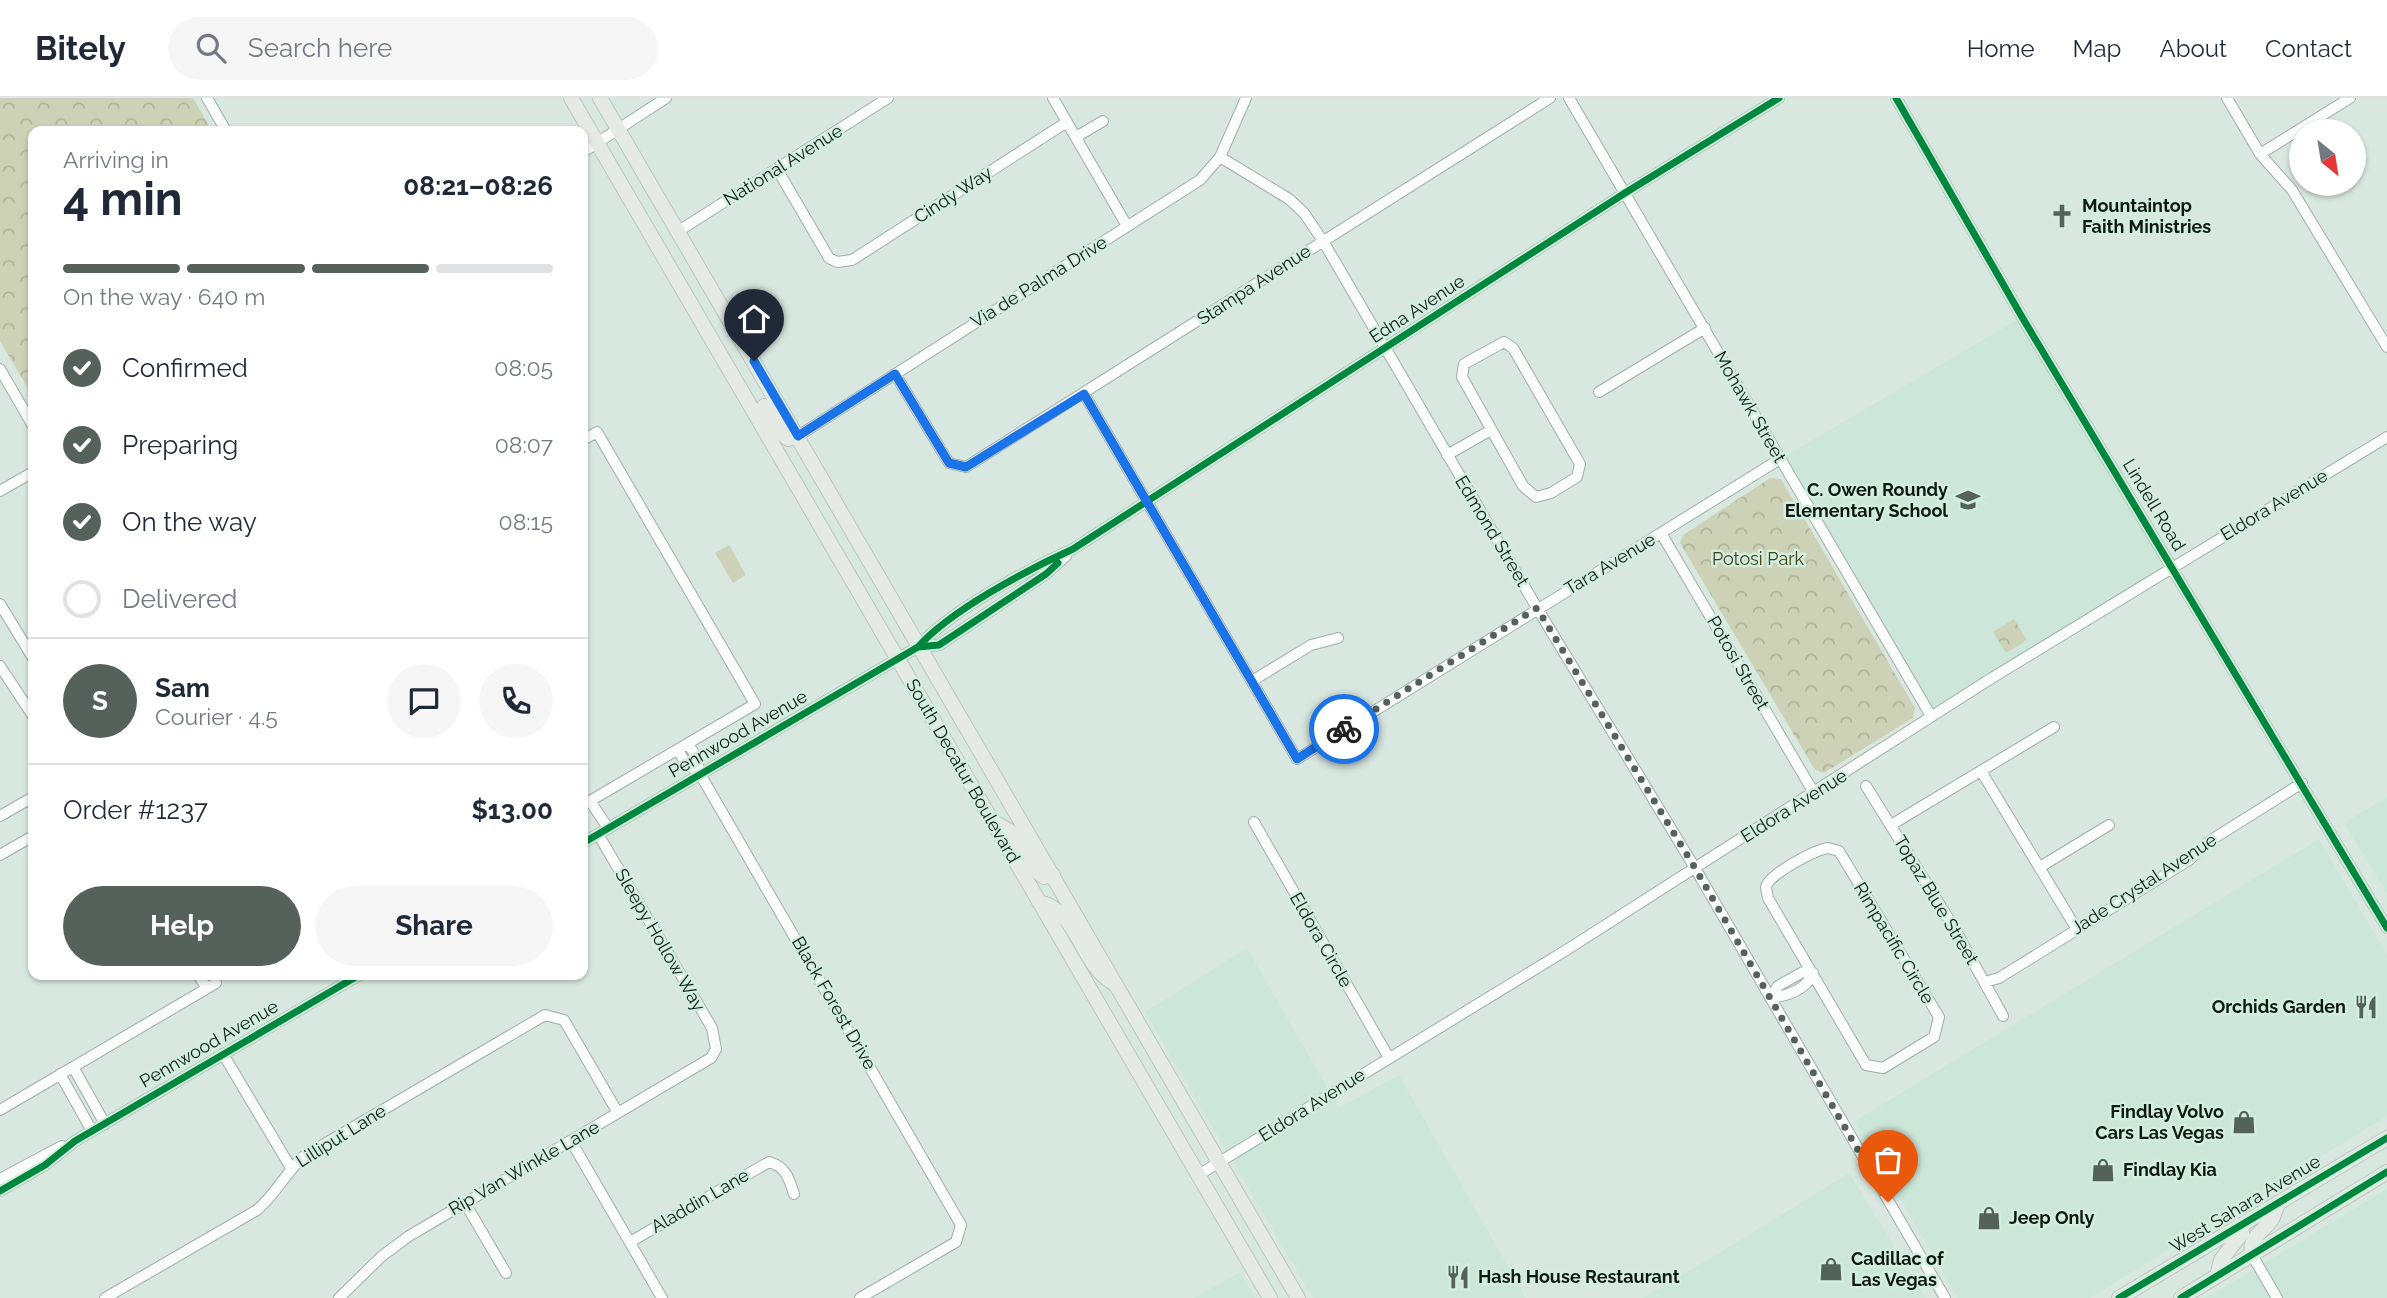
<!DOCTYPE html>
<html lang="en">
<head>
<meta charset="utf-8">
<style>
  body { margin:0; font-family:Raleway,sans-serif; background:#f6f6f7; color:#1f2937; height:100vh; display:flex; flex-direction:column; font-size:26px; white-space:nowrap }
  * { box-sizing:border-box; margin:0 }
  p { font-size:23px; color:#747a83 }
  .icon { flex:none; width:38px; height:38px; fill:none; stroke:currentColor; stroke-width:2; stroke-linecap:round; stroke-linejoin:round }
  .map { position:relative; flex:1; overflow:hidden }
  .panel { position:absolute; left:28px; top:28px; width:560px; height:854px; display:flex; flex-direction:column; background:#fff; border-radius:14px; box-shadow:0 2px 5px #0004 }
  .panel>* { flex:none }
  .needle { width:46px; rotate:150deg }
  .fabs { position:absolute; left:2289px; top:21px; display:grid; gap:14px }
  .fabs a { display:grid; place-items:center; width:77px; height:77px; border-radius:50%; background:#fff; box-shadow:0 2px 5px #0004; font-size:35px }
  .pin { position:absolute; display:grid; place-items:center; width:60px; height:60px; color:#fff; margin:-72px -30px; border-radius:50% 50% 50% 0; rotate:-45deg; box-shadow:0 0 7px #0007 }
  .pin .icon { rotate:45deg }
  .courier { position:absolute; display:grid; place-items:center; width:70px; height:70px; margin:-35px; border:5px solid #1a73e8; border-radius:50%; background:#fff; color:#222; box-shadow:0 2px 9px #0007 }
  .summary em { font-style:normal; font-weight:700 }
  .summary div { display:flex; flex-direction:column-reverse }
  .summary { display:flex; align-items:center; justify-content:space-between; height:119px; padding:0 35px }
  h1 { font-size:46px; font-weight:700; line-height:52px }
  .bar { display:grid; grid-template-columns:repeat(4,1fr); gap:10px 7px; align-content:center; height:84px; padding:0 35px }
  .bar i { height:9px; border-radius:5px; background:#e0e1e3 }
  .bar .current { background:#55615b }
  .bar p { grid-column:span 4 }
  .line { display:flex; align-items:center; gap:18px; padding:0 35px; border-top:2px solid #e0e1e3 }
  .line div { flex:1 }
  .round { display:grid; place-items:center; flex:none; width:74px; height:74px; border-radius:37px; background:#f6f6f7 }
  ol { padding:0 35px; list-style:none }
  li { display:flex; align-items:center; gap:21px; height:77px }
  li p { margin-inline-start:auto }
  li .icon { padding:7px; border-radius:50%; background:#55615b; color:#fff; stroke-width:4 }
  li:last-child { color:#747a83 }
  li i { width:38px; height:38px; border:4px solid #e0e1e3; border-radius:50% }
  .primary-button { display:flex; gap:14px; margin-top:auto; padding:14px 35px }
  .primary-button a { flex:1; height:80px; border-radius:42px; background:#55615b; color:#fff; font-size:28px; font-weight:700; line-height:80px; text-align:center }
  .primary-button a+a { background:#f6f6f7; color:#1f2937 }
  header { display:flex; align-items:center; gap:42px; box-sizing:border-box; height:98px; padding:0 35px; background:#fff; border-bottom:2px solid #e0e1e3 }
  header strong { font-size:33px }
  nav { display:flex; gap:38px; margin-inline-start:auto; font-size:24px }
  .search { width:490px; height:63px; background:#f6f6f7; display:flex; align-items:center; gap:18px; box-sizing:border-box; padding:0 24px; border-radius:38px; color:#747a83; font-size:26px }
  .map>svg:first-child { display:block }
  .built { fill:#cce7d9 }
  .green { fill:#cdd2b6 }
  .park { fill:url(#park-crowns) }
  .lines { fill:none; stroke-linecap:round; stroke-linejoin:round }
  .minor-casing { stroke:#a0ada6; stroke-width:12 }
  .major-casing { stroke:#bcc5c0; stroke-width:16 }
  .minor { stroke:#f9fcfa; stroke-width:10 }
  .major { stroke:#e5eae4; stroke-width:14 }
  .cycleway-casing { stroke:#d2eedf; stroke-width:11 }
  .cycleway { stroke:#00873e; stroke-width:7 }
  .done { stroke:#55615b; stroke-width:7; stroke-dasharray:0 12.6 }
  .route { stroke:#1a73e8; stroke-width:9 }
  .labels { text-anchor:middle; stroke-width:5; stroke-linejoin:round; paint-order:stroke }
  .street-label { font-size:18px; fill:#0f1914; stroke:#d2eedf }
  .poi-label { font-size:18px; font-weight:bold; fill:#0f1914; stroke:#d2eedf; text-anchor:start }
  .park-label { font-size:18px; fill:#444016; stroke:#d2eedf }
</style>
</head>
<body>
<header>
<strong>Bitely</strong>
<div class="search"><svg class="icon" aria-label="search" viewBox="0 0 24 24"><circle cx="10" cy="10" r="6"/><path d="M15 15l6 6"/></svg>Search here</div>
<nav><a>Home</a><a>Map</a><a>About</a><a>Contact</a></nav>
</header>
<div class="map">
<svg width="2387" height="1200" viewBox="0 0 2387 1200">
  <defs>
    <pattern id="park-crowns" width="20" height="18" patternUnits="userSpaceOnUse" patternTransform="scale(1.75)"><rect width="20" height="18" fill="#cdd2b6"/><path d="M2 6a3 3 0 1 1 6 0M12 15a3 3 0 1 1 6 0" fill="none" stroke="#afb49c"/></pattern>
  </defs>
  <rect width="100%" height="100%" fill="#d8e8e0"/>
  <!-- built -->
  <path class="built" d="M2022 219 2173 469 1931 618 1780 361Z
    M2387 699V795L2344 725Z
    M2319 741 2387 857V1018L2090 1200H1958L1855 1023Z
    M1247 850 1339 1010 1399 977 1526 1200H1313L1145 914Z
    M1849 1075 1926 1200H1643L1719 1155Z
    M2387 1091V1200H2206Z
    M1240 1174 1255 1200H1194L1197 1198Z"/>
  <!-- green -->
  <path class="green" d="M729 447 746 477 733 485 715 455Z"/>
  <!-- park -->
  <path class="park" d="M0 0H193L212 33H33V299L0 243Z
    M1770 380 1781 381 1915 610 1913 620 1824 675 1815 672 1680 445 1683 437Z
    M2014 521 2027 542 2006 555 1993 534Z"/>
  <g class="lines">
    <!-- minor casing -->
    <g class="minor-casing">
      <path id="minor" d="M207 0 226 33
        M1053 0 1127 128
        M1569 0 1931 618
        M1896 0 2022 219 2387 830
        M2227 0 2260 56 2292 92 2387 249
        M1076 39 1103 23
        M583 54 666 0
        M2260 56 2350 0
        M1220 59 1289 101 1304 115 1323 143 1537 510 1695 770 1945 1200
        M777 71 829 160 837 164 852 162 1067 24
        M677 134 888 0
        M1504 244 1513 250 1580 366 1577 379 1551 395 1536 399 1523 388 1462 279 1464 266Z
        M0 271 33 328
        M895 276 949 365 966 369 1550 0
        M1599 294 1705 230
        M1084 296 1297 661 1780 361
        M798 338 1200 82 1220 59 1246 0
        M583 342 597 334 755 606 590 703 608 730
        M1447 357 1491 332
        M0 393 33 374
        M1661 435 1814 695
        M0 506 33 560
        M918 549 939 547 1046 476 1066 458
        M0 568 33 618
        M1252 583 1311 547 1338 540
        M688 646 696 658 700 676 961 1127 956 1144 860 1200
        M678 652 685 664 700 676
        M1981 673 2076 830
        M1866 688 1953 828 2003 918
        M0 718 33 699
        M1254 724 1389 960
        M1891 727 2054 629
        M583 745 918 549C951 512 1027 472 1073 451L1625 95 1779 0
        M1828 750 1839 753 1939 919 1934 939 1883 970 1866 967 1768 800C1768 797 1766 793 1766 789 1769 776 1815 752 1828 750Z
        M0 757 33 738
        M2040 769 2109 727
        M1803 874 1813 875C1806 892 1787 898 1770 900L1778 888Z
        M198 877 207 890
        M1985 884 1999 880 2189 762 2208 744 2302 685
        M223 956 291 1070
        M73 969 105 1026
        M60 976 92 1033
        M0 1012 216 885
        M571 1043 662 1200
        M1200 1076 1568 851 1987 583 2387 339
        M0 1081 62 1048
        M0 1093 45 1067 75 1043 359 877
        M465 1105 506 1175
        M630 1144 769 1064C786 1069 789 1080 794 1096
        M2252 1157 2277 1200
        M105 1200 257 1112C276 1096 286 1074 304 1058L545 917 564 922 618 1015
        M339 1200 382 1158 409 1138 711 960 716 951 712 930 598 736"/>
    </g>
    <!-- major casing -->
    <g class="major-casing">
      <path id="major" d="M571 0 1270 1200
        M600 0 1298 1200
        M764 308 779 333 788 341 798 338
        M994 724 1010 733 1039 775 1044 779 1053 777
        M1039 804C1078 812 1080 866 1113 885
        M2252 1157C2248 1138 2263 1135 2272 1121 2275 1116 2276 1109 2279 1104
        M2217 1178 2221 1162 2242 1135 2240 1127
        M2119 1200 2387 1040
        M2181 1200 2387 1074"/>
    </g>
    <!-- minor -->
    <use href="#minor" class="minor"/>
    <!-- major -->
    <use href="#major" class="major"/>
    <!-- cycleway casing -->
    <g class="cycleway-casing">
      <path id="cycleway" d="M1896 0 2022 219 2387 830
        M918 549 939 547 1046 476 1058 465
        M583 745 918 549C951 512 1027 472 1073 451L1625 95 1779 0
        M0 1093 45 1067 75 1043 359 877
        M2119 1200 2387 1040
        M2181 1200 2387 1074"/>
    </g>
    <!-- cycleway -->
    <use href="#cycleway" class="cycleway"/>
  </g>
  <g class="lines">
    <!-- done -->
    <path class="done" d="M1344 631 1537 510 1695 770 1888 1104"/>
    <!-- route -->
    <path class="route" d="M754 263 798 338 895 276 949 365 966 369 1084 296 1297 661 1344 631"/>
  </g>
  <!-- icons -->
  <defs>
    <g id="church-bare" transform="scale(1.89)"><path d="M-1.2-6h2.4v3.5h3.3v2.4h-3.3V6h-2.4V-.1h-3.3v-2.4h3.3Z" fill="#55615b" stroke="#d2eedf" stroke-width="2.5" paint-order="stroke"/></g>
    <g id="school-bare" transform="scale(1.89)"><path d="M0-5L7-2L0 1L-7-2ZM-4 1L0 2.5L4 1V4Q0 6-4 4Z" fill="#55615b" stroke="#d2eedf" stroke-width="2.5" paint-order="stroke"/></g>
    <g id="restaurant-bare" transform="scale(1.89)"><path d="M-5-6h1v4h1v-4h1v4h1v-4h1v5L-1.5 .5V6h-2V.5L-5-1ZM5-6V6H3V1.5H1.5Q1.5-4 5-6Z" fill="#55615b" stroke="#d2eedf" stroke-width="2.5" paint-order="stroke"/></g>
    <g id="shop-bare" transform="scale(1.89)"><path d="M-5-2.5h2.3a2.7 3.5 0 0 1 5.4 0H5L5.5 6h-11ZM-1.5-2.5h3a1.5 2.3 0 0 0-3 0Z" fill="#55615b" stroke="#d2eedf" stroke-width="2.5" paint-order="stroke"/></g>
  </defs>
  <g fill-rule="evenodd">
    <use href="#church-bare" x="2062" y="118"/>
    <use href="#school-bare" x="1968" y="402"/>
    <use href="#restaurant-bare" x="2366" y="909"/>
    <use href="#shop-bare" x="2244" y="1024"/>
    <use href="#shop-bare" x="2103" y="1072"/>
    <use href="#shop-bare" x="1989" y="1120"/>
    <use href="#shop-bare" x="1831" y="1171"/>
    <use href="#restaurant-bare" x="1458" y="1179"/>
  </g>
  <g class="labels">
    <!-- street labels -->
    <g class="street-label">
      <text transform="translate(783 67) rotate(-32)" y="6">National Avenue</text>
      <text transform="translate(953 97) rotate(-33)" y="6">Cindy Way</text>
      <text transform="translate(1039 184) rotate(-32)" y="6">Via de Palma Drive</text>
      <text transform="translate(1254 187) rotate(-33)" y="6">Stampa Avenue</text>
      <text transform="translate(1417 211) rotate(-33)" y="6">Edna Avenue</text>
      <text transform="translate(1750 309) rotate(60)" y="6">Mohawk Street</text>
      <text transform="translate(2154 407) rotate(59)" y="6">Lindell Road</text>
      <text transform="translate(2274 407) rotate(-31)" y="6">Eldora Avenue</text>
      <text transform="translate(1492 433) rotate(59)" y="6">Edmond Street</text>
      <text transform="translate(1610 466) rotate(-31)" y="6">Tara Avenue</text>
      <text transform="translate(1738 565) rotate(60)" y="6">Potosi Street</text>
      <text transform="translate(738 636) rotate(-30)" y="6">Pennwood Avenue</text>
      <text transform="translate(963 673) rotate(60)" y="6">South Decatur Boulevard</text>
      <text transform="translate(1794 708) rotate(-32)" y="6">Eldora Avenue</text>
      <text transform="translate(2144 786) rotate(-33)" y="6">Jade Crystal Avenue</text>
      <text transform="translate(1936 802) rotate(59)" y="6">Topaz Blue Street</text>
      <text transform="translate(660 842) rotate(60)" y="6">Sleepy Hollow Way</text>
      <text transform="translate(1321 842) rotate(60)" y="6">Eldora Circle</text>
      <text transform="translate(1894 845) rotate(59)" y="6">Rimpacific Circle</text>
      <text transform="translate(834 905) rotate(60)" y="6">Black Forest Drive</text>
      <text transform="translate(209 946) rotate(-30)" y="6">Pennwood Avenue</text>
      <text transform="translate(1312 1007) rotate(-32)" y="6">Eldora Avenue</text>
      <text transform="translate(341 1038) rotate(-32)" y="6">Lilliput Lane</text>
      <text transform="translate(524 1070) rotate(-30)" y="6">Rip Van Winkle Lane</text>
      <text transform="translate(700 1103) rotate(-30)" y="6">Aladdin Lane</text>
      <text transform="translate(2245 1106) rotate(-31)" y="6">West Sahara Avenue</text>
    </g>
    <!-- poi labels -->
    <g class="poi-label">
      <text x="2082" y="114">Mountaintop<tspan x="2082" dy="21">Faith Ministries</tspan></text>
      <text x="1948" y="398" text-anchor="end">C. Owen Roundy<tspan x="1948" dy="21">Elementary School</tspan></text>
      <text x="2346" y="915" text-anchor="end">Orchids Garden</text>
      <text x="2224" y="1020" text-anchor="end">Findlay Volvo<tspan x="2224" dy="21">Cars Las Vegas</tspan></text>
      <text x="2123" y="1078">Findlay Kia</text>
      <text x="2009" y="1126">Jeep Only</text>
      <text x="1851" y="1167">Cadillac of<tspan x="1851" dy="21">Las Vegas</tspan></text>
      <text x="1478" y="1185">Hash House Restaurant</text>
    </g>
    <!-- park labels -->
    <g class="park-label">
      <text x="1758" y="467">Potosi Park</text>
    </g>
  </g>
</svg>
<div class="fabs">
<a><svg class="needle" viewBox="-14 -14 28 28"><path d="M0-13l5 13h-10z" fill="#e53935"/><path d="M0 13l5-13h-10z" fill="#747a83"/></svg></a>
</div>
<div class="pin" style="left:1888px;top:1104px;background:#ea580c"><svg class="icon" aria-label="bag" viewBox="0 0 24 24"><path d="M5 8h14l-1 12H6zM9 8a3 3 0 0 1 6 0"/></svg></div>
<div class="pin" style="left:754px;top:263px;background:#1f2937"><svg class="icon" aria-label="home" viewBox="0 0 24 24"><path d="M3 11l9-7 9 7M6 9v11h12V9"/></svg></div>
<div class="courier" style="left:1344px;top:631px"><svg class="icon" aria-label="bike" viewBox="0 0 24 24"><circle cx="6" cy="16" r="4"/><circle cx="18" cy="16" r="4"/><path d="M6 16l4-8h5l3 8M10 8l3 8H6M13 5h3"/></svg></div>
<section class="panel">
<div class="summary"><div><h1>4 min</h1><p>Arriving in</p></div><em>08:21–08:26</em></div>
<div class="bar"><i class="current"></i><i class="current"></i><i class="current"></i><i></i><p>On the way · 640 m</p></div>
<ol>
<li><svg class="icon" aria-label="check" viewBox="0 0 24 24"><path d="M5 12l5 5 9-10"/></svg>Confirmed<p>08:05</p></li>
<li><svg class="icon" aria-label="check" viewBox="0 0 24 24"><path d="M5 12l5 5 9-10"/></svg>Preparing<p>08:07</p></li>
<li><svg class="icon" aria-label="check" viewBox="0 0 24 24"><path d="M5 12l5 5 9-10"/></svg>On the way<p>08:15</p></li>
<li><i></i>Delivered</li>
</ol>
<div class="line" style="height:126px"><b class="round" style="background:#55615b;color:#fff">S</b><div><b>Sam</b><p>Courier · 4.5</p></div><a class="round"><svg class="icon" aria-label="chat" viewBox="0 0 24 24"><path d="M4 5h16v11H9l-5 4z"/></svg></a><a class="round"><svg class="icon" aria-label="phone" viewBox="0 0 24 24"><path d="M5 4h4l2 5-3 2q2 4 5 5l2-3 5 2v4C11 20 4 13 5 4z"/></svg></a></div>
<div class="line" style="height:91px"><div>Order #1237</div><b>$13.00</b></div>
<div class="primary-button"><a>Help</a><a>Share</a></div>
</section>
</div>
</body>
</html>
